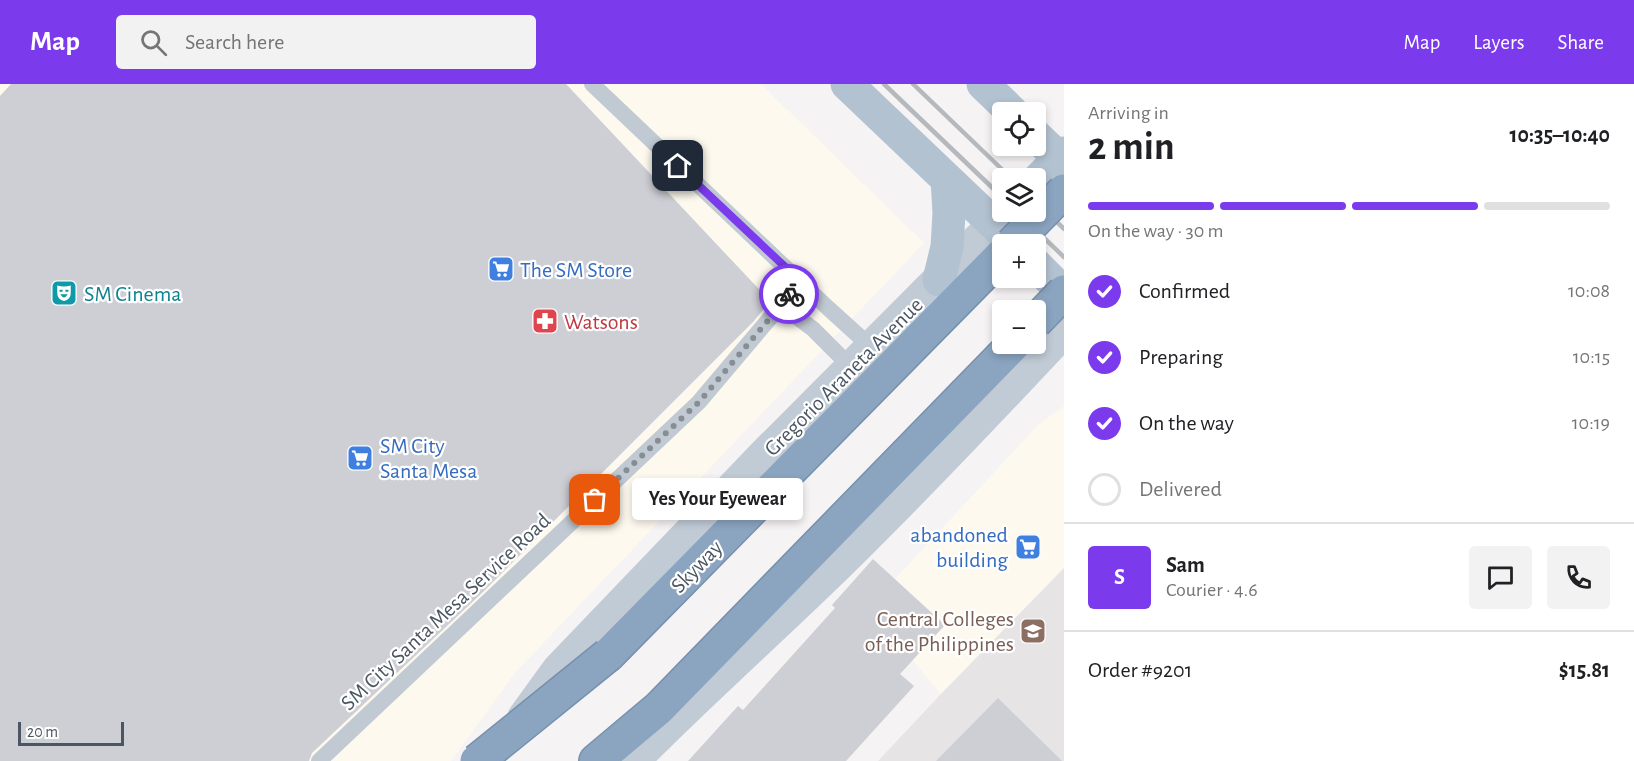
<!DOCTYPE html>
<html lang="en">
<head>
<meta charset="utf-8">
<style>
  body { margin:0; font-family:"Alegreya Sans",sans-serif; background:#f2f2f2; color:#202124; height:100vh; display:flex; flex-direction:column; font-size:22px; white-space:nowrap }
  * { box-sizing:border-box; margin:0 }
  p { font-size:20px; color:#757577 }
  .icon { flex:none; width:33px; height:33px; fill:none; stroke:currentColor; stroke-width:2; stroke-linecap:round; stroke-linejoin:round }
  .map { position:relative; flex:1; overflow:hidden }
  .drawer { display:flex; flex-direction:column; background:#fff; width:570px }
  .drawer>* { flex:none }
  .buttons { position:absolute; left:992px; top:18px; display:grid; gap:12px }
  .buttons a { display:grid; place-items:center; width:54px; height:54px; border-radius:6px; background:#fff; box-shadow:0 3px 9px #0003; font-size:30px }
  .scale { position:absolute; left:18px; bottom:15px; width:106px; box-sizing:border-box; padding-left:6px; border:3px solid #4a5661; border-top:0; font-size:16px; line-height:21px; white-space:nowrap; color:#4a5661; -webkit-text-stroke:4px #fff; paint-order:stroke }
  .pin { position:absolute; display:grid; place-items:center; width:51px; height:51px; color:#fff; margin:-26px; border-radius:12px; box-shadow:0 3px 9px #0006 }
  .courier { position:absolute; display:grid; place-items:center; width:60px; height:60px; margin:-30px; border:4px solid #7c3aed; border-radius:50%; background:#fff; color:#222; box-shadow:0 2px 8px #0007 }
  .bubble { position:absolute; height:42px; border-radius:6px; background:#fff; box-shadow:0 3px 9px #0003; font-size:20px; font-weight:700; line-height:42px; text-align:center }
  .overview em { font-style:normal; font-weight:700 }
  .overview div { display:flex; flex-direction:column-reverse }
  .overview { display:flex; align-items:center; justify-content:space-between; height:102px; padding:0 24px }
  h1 { font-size:39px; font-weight:700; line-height:45px }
  .bar { display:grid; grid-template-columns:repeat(4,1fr); gap:9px 6px; align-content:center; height:72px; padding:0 24px }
  .bar i { height:8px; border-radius:4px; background:#e0e0e0 }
  .bar .active { background:#7c3aed }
  .bar p { grid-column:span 4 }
  .line { display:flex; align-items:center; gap:15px; padding:0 24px; border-top:2px solid #e0e0e0 }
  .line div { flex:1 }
  .round { display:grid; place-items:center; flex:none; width:63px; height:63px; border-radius:6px; background:#f2f2f2 }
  ol { padding:0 24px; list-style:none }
  li { display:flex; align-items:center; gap:18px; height:66px }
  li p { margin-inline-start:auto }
  li .icon { padding:6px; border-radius:50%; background:#7c3aed; color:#fff; stroke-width:4 }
  li:last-child { color:#757577 }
  li i { width:33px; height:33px; border:3px solid #e0e0e0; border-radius:50% }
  header { display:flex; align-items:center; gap:36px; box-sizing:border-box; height:84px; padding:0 30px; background:#7c3aed; color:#fff }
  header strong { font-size:28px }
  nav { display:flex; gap:33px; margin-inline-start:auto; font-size:21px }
  .search { width:420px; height:54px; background:#f2f2f2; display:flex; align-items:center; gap:15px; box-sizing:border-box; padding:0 21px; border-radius:6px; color:#757577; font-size:22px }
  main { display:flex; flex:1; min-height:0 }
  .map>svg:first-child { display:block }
  .commercial { fill:#fdf9ef }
  .education { fill:#e6e4e5 }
  .building { fill:#cdcfd5 }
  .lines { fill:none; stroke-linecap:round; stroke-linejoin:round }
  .motorway-casing { stroke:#7690ad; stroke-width:36 }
  .service { stroke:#c1cad2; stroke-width:16 }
  .secondary { stroke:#c1cbd6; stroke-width:33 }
  .primary { stroke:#b3c2d1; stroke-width:33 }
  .motorway { stroke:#8ba5c1; stroke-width:33 }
  .rail { stroke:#b5b8bd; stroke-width:4.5 }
  .motorway-bridge-casing { stroke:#7690ad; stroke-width:36; stroke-linecap:butt }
  .motorway-bridge { stroke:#8ba5c1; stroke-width:33 }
  .done { stroke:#868d94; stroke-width:6; stroke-dasharray:0 10.8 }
  .route { stroke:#7c3aed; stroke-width:8 }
  .labels { text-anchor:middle; stroke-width:4.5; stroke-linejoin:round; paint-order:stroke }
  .shop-label { font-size:22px; fill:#366cbe; stroke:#fff; text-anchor:start }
  .culture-label { font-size:22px; fill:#0d838f; stroke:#fff; text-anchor:start }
  .health-label { font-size:22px; fill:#be3a42; stroke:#fff; text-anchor:start }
  .street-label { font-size:22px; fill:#4a5661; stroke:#fff }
  .education-label { font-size:22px; fill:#785e54; stroke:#fff; text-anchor:end }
</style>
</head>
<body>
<header>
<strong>Map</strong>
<div class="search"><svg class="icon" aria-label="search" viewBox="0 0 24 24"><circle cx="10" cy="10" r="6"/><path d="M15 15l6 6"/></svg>Search here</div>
<nav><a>Map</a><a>Layers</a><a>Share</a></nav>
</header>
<main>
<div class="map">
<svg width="1064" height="677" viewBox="0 0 1064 677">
  <rect width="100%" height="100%" fill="#f5f3f3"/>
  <!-- commercial -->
  <path class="commercial" d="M0 0H761L924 159 514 590 451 677H0Z
    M1064 322V484L941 610 868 524 1038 341Z"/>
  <!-- education -->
  <path class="education" d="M1064 484V677H878L941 610Z"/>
  <!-- building -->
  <path class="building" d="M11 0H566L770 217 754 237 482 509 312 669 309 677H0V12Z
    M873 475 945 541 900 590 914 602 846 677H688L738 622 743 626 835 524 832 521Z
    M998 614 1062 677H936Z"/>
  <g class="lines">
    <!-- motorway casing -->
    <g class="motorway-casing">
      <path id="motorway" d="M608 571 1002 171
        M596 677 659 624 1014 260"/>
    </g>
    <!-- service -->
    <path class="service" d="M592 0 828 224 871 263
      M781 221 813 245 851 283
      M319 677 699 318 781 221 799 196"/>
    <!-- secondary -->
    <path class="secondary" d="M524 633 558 586 764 371 994 140
      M633 677C702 607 776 542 846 473 921 399 993 323 1064 247"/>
    <!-- primary -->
    <path class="primary" d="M847 0 1015 160
      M983 0 1012 28
      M1035 51 1064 79
      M1035 99 1064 69
      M1035 180 1064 209
      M939 196 947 163 949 129 947 95"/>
    <!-- motorway -->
    <use href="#motorway" class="motorway"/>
    <!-- rail -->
    <path class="rail" d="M884 0 1002 113
      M913 0 1011 94
      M1035 117 1064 145
      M1017 128 1064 173"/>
    <!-- motorway-bridge casing -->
    <g class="motorway-bridge-casing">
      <path id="motorway-bridge" d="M1012 160 1064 107
        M1035 238 1064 208
        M477 677 608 571"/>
    </g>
    <!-- motorway-bridge -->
    <use href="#motorway-bridge" class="motorway-bridge"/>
  </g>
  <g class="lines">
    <!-- done -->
    <path class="done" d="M595 416 699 318 781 221 789 210"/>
    <!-- route -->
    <path class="route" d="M678 82 799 196 789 210"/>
  </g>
  <!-- icons -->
  <defs>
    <g id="supermarket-square" transform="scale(1.35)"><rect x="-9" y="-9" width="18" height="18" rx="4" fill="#3f7fe0" stroke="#fff"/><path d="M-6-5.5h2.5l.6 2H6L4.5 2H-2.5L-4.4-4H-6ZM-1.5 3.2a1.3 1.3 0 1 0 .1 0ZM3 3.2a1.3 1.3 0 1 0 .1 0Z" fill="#fff"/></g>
    <g id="theatre-square" transform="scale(1.35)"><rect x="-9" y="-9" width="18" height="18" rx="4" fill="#0f9aa8" stroke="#fff"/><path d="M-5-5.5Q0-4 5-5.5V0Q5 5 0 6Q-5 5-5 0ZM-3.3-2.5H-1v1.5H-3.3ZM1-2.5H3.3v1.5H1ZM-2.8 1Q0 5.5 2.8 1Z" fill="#fff"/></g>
    <g id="pharmacy-square" transform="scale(1.35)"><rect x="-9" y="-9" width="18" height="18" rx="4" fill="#e0444e" stroke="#fff"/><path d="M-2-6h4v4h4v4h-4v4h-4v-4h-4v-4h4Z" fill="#fff"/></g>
    <g id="university-square" transform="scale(1.35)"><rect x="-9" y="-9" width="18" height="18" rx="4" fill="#8d6e63" stroke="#fff"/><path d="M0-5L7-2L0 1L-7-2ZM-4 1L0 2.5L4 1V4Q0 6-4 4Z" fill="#fff"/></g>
  </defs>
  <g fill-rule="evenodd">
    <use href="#supermarket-square" x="501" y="185"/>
    <use href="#theatre-square" x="64" y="209"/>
    <use href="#pharmacy-square" x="545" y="237"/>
    <use href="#supermarket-square" x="360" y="374"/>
    <use href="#supermarket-square" x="1028" y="463"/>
    <use href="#university-square" x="1033" y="547"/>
  </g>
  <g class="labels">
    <!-- shop labels -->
    <g class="shop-label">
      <text x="520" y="193">The SM Store</text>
      <text x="380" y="369">SM City<tspan x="380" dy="25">Santa Mesa</tspan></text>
      <text x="1008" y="458" text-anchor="end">abandoned<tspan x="1008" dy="25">building</tspan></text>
    </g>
    <!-- culture labels -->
    <g class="culture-label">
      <text x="84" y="217">SM Cinema</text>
    </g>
    <!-- health labels -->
    <g class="health-label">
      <text x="564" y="245">Watsons</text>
    </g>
    <!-- street labels -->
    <g class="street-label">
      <text transform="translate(843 292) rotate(-45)" y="8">Gregorio Araneta Avenue</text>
      <text transform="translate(696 482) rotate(-46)" y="8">Skyway</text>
      <text transform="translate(445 527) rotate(-43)" y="8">SM City Santa Mesa Service Road</text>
    </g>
    <!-- education labels -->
    <g class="education-label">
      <text x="1014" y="542">Central Colleges<tspan x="1014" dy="25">of the Philippines</tspan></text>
    </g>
  </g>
</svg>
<div class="buttons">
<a><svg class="icon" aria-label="locate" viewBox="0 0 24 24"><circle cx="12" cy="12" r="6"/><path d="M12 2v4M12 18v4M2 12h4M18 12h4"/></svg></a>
<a><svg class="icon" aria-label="layers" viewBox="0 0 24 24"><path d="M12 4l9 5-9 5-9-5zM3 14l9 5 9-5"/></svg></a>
<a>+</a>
<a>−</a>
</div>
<div class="scale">20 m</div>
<div class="pin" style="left:595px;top:416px;background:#ea580c"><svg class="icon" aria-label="bag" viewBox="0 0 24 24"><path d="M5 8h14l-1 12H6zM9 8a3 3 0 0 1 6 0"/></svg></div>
<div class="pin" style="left:678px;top:82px;background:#1f2937"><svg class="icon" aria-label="home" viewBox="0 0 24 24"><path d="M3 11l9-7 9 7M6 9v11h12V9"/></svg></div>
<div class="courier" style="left:789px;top:210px"><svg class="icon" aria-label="bike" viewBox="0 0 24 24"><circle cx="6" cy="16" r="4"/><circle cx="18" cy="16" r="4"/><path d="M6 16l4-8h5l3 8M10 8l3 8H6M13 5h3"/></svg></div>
<div class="bubble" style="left:632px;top:394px;width:171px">Yes Your Eyewear</div>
</div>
<section class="drawer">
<div class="overview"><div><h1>2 min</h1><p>Arriving in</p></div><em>10:35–10:40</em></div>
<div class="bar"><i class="active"></i><i class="active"></i><i class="active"></i><i></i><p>On the way · 30 m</p></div>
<ol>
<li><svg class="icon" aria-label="check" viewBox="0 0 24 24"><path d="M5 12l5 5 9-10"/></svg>Confirmed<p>10:08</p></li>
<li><svg class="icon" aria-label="check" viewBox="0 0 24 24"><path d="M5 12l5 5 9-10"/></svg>Preparing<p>10:15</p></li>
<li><svg class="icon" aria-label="check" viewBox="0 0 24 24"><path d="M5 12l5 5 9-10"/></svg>On the way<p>10:19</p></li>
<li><i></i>Delivered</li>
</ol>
<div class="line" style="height:108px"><b class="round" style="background:#7c3aed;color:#fff">S</b><div><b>Sam</b><p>Courier · 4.6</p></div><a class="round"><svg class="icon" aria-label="chat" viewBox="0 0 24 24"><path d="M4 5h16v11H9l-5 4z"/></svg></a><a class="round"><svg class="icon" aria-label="phone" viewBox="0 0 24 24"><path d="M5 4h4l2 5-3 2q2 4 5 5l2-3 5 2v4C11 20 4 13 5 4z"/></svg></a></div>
<div class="line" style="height:78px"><div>Order #9201</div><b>$15.81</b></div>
</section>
</main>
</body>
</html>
